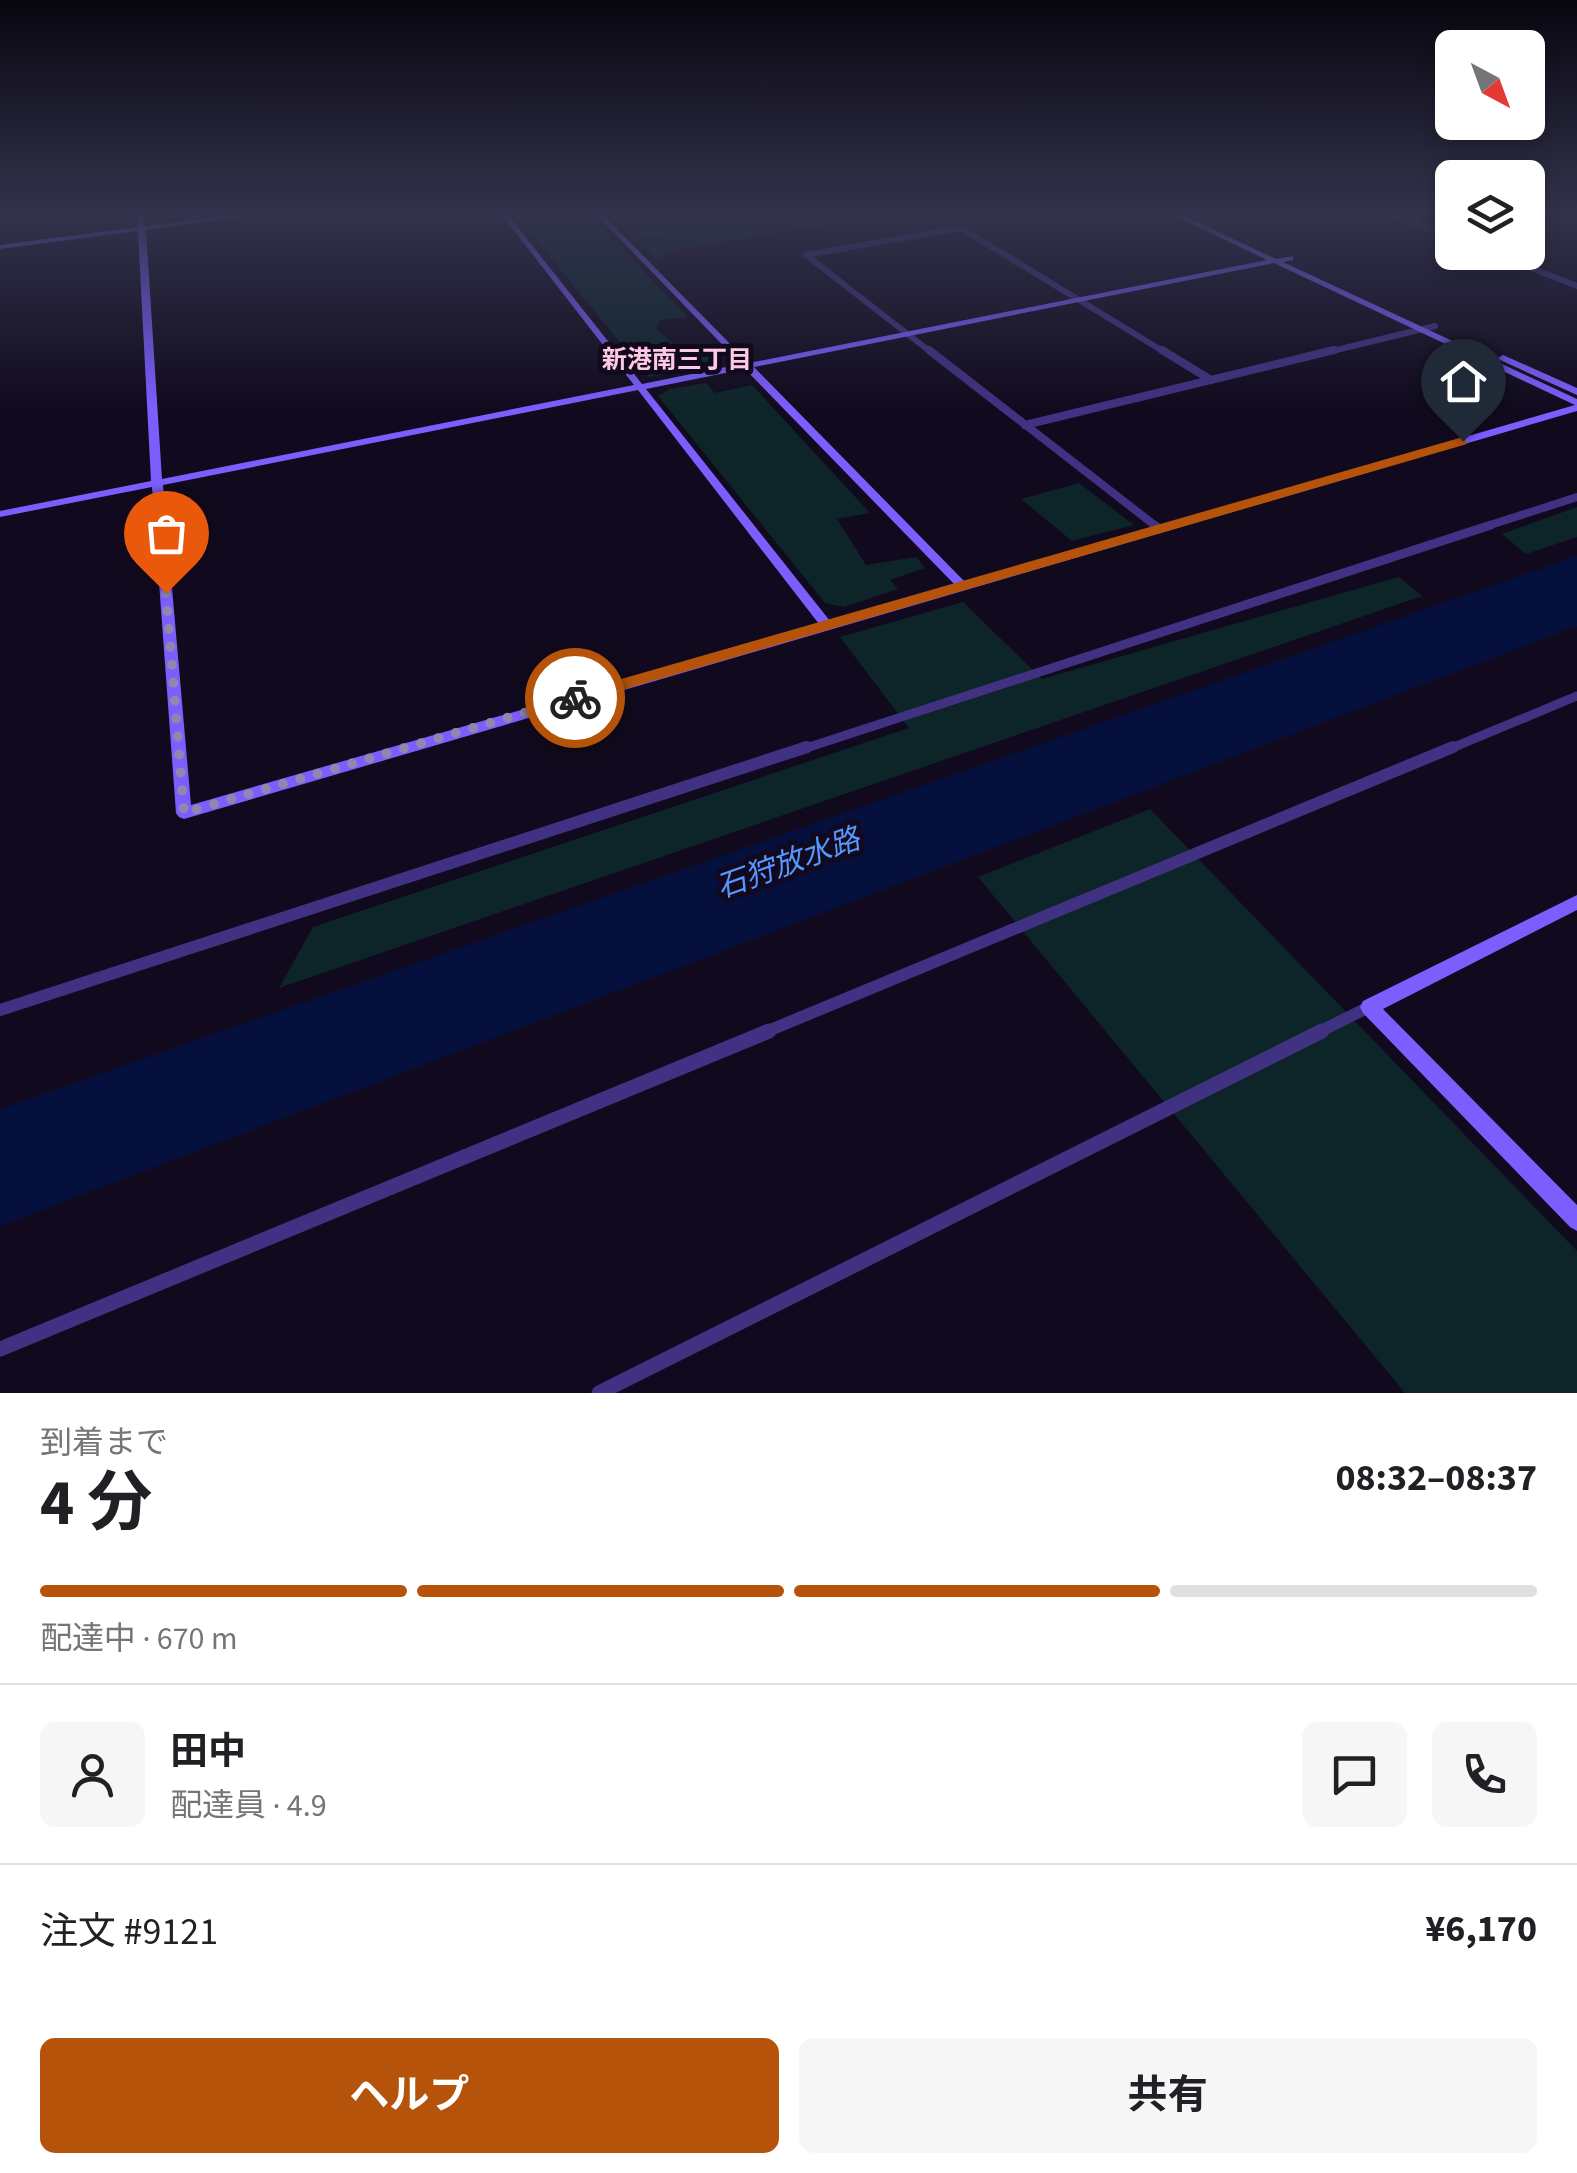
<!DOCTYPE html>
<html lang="ja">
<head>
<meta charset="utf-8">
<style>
  body { margin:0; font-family:"Source Sans 3","Noto Sans JP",sans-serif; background:#f6f6f6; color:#202124; height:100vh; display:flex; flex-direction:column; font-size:38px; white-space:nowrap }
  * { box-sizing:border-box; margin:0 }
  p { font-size:32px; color:#757577 }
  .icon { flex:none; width:55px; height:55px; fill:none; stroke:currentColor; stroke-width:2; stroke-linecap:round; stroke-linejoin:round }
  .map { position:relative; height:1393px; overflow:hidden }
  .side { display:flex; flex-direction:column; background:#fff; flex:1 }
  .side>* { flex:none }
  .needle { width:65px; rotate:139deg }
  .fabs { position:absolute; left:1435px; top:30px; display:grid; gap:20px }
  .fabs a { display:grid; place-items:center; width:110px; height:110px; border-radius:15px; background:#fff; box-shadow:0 5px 15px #0003; font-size:50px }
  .pin { position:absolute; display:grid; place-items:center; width:85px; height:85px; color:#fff; margin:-102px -42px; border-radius:50% 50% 50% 0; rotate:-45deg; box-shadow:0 0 10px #0007 }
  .pin .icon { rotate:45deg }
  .courier { position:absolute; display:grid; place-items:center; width:100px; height:100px; margin:-50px; border:8px solid #b45309; border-radius:50%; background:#fff; color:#222; box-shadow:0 2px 12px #0007 }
  .summary em { font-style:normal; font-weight:700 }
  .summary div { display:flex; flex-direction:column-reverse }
  .summary { display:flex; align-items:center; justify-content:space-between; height:170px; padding:0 40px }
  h1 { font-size:65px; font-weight:700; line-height:75px }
  .bar { display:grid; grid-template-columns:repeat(4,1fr); gap:15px 10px; align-content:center; height:120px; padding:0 40px }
  .bar i { height:12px; border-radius:8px; background:#e0e0e0 }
  .bar .selected { background:#b45309 }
  .bar p { grid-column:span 4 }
  .line { display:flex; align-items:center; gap:25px; padding:0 40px; border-top:2px solid #e0e0e0 }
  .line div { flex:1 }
  .round { display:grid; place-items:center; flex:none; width:105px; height:105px; border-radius:15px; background:#f6f6f6 }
  .primary-button { display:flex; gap:20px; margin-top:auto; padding:20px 40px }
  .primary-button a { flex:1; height:115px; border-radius:15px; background:#b45309; color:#fff; font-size:40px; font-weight:700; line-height:115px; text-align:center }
  .primary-button a+a { background:#f6f6f6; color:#202124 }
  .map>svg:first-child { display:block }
  .green { fill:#0d2529 }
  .water { fill:#05103d }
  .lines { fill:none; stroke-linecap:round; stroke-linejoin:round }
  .street-far4 { stroke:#413182; stroke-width:6 }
  .street-far3 { stroke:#413182; stroke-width:8 }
  .street-far2 { stroke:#413182; stroke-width:9 }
  .street-far1 { stroke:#413182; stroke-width:12 }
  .street { stroke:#413182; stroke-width:15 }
  .secondary { fill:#7c5eff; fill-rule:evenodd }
  .route { fill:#b45309 }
  .done { stroke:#9285b0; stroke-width:10; stroke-dasharray:0 18 }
  .labels { text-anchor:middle; stroke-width:10; stroke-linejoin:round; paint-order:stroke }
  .far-neighbourhood-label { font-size:25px; font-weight:bold; fill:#ffc9e3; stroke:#110a1e }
  .water-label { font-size:30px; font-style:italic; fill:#5596ff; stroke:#110a1e }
</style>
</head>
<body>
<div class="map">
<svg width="1577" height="1393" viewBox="0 0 1577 1393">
  <rect width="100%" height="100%" fill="#110a1e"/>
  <!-- green -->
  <path class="green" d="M516 215H589L688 317 661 320 656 328 679 349 711 342 725 357 706 368 648 377Z
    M609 215H917L866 223 856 220 674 250 656 259 638 242 783 217 635 240Z
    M706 383 715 393 752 385 870 513 837 519 866 565 917 557 925 568 890 580 898 589 844 607 825 603 658 396 670 389Z
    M1079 483 1134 525 1072 541 1021 499Z
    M1577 507V537L1526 554 1502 534Z
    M1399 577 1422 596 279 988 313 927 909 728 840 637 963 602 1042 679Z
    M1150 809 1577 1251V1393H1405L978 877Z"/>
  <!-- water -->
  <path class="water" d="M1577 556V626L0 1226V1109Z"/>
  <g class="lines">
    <!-- street-far4 -->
    <path class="street-far4" d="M1393 215 1452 238
      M1491 252 1577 286
      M932 353 806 255 961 228 1166 353
      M1324 353 1435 326"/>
    <!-- street-far3 -->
    <path class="street-far3" d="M929 350 1157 527
      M1162 350 1211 380
      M1025 425 1334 350
      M1484 527 1577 497"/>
    <!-- street-far2 -->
    <path class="street-far2" d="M1154 525 1158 528
      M800 750 1491 525
      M1447 750 1577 696"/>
    <!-- street-far1 -->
    <path class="street-far1" d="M0 1010 807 747
      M763 1033 1453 747
      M1317 1033 1369 1007"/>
    <!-- street -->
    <path class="street" d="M0 1349 769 1031
      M599 1393 1322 1031"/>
    <!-- secondary -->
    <path class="secondary" d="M137 215H144L145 226 234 215H251L146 230 162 479 634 385 502 215H508L642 384 741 364 597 215H603L749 363 1267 260 1173 215H1182L1276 259 1293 256V260L1283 262 1577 399V411L184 819 179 817 176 813 152 487 0 517V511L151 481 138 231 0 249V245L138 227ZM1274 263 1575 405 965 582 754 367ZM745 369 955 585 830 621 646 389ZM638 390 819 624 191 805 163 485Z
      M1503 355 1577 388V395L1500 360 1498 358Z
      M1577 895V910L1383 1009 1577 1205V1231L1570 1227 1363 1013 1360 1007 1363 1001Z"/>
  </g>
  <!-- sky -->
  <linearGradient id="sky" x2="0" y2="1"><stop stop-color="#090610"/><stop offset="0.52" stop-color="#32334c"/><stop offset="1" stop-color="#32334c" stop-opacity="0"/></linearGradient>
  <rect width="1577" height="410" fill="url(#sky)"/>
  <!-- route -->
  <path class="route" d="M1463 437 1467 444 580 702H569L567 698 569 694Z"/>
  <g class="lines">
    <!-- done -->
    <path class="done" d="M166 593 184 813 575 698"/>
  </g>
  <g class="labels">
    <!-- far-neighbourhood labels -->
    <g class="far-neighbourhood-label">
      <text x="677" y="368">新港南三丁目</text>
    </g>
    <!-- water labels -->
    <g class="water-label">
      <text transform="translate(788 863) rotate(-20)" y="10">石狩放水路</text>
    </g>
  </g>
</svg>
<div class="fabs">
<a><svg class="needle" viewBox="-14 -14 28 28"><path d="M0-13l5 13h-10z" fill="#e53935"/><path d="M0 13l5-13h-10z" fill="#757577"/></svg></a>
<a><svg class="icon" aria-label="layers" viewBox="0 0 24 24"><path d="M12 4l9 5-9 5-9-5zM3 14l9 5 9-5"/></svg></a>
</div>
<div class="pin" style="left:166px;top:593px;background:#ea580c"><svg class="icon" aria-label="bag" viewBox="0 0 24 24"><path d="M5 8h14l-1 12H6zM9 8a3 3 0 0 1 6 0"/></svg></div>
<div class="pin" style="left:1463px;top:441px;background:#1f2937"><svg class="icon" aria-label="home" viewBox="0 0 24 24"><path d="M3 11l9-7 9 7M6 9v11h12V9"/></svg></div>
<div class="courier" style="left:575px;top:698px"><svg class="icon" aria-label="bike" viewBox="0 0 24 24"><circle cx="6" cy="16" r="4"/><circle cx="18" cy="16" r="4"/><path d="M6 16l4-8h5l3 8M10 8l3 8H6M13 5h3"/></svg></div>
</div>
<section class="side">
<div class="summary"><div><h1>4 分</h1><p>到着まで</p></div><em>08:32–08:37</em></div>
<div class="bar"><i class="selected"></i><i class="selected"></i><i class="selected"></i><i></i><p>配達中 · 670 m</p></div>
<div class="line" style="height:180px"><a class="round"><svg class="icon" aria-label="person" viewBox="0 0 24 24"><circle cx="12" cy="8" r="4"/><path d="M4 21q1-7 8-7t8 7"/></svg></a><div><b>田中</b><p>配達員 · 4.9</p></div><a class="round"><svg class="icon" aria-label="chat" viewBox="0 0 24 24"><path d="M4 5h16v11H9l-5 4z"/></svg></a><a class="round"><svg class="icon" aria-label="phone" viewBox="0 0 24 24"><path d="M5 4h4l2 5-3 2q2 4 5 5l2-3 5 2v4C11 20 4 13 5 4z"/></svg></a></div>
<div class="line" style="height:130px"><div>注文 #9121</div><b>¥6,170</b></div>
<div class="primary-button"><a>ヘルプ</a><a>共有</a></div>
</section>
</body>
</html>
